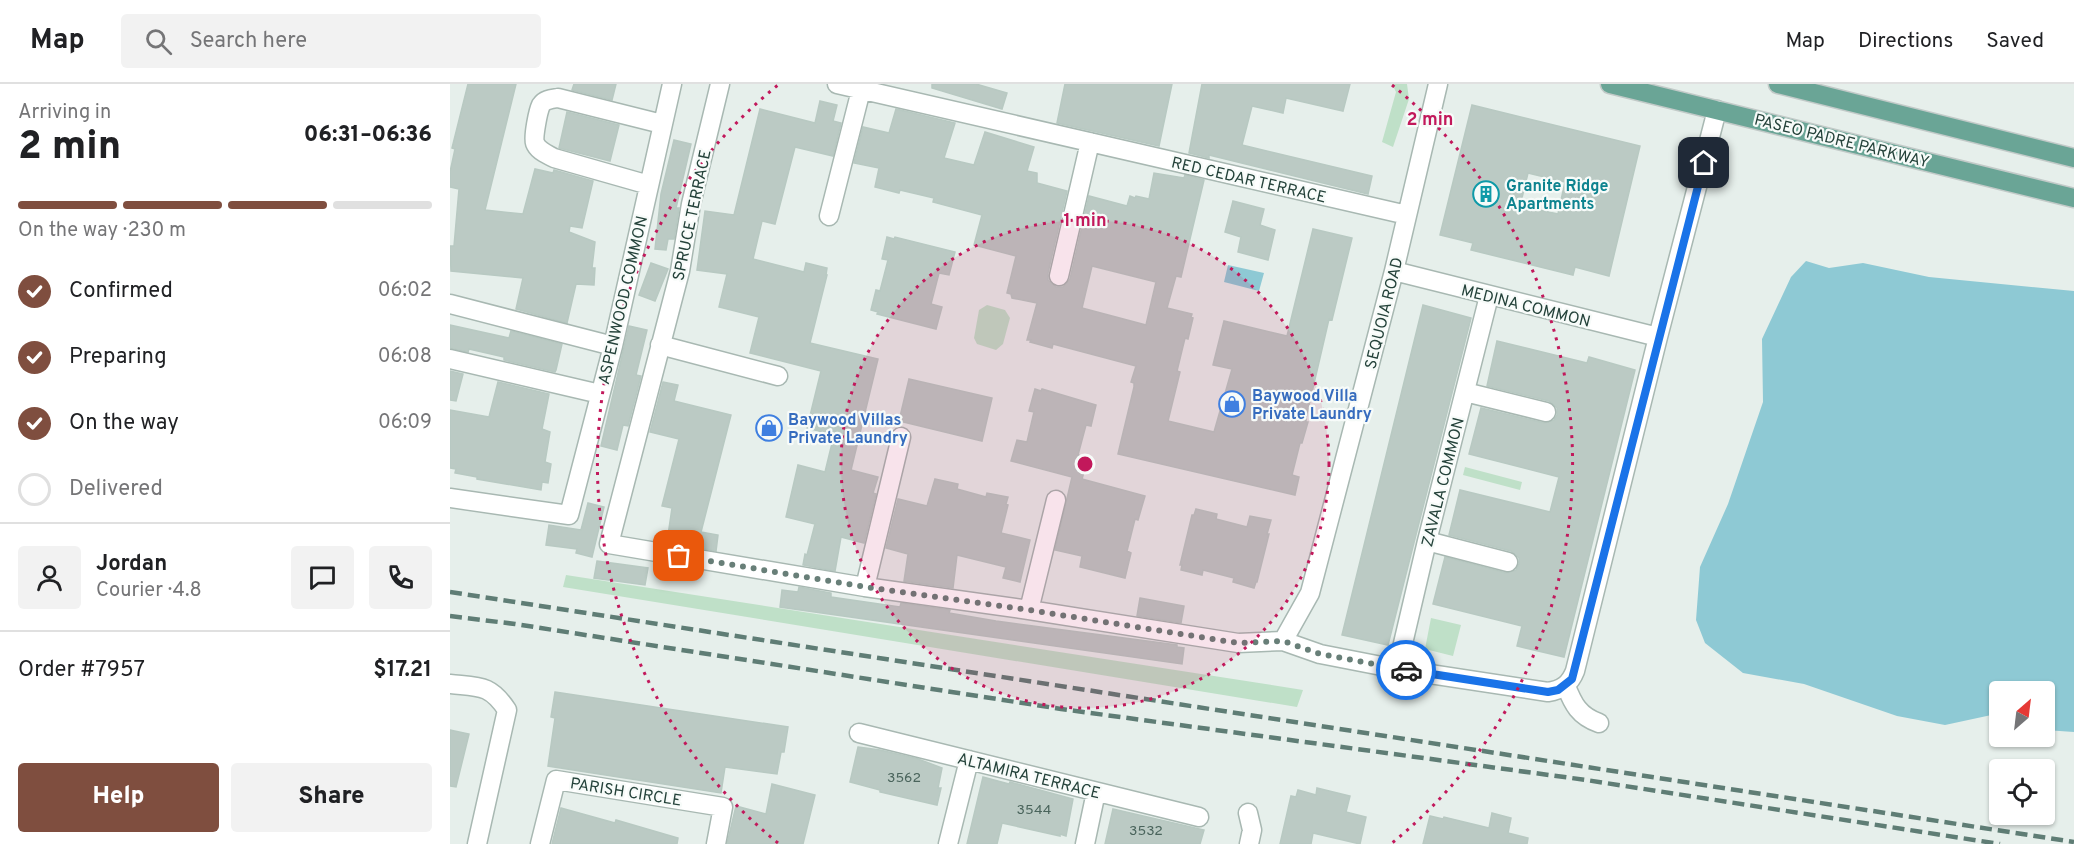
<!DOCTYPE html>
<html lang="en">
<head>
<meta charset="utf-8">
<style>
  body { margin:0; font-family:Overpass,sans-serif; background:#f2f2f2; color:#202124; height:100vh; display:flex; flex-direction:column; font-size:22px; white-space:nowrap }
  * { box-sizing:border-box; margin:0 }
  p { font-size:20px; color:#757577 }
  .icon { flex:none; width:33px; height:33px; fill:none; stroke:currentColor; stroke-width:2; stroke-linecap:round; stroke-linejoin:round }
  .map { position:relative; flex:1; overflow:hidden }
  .sheet { display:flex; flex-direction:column; background:#fff; width:450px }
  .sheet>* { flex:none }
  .needle { width:39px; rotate:28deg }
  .tools { position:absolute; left:1539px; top:597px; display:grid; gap:12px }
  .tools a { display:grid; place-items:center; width:66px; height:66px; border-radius:6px; background:#fff; box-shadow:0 2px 4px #0004; font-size:30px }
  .pin { position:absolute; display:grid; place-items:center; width:51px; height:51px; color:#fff; margin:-26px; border-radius:12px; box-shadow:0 3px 9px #0006 }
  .courier { position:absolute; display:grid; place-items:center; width:60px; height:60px; margin:-30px; border:4px solid #1a73e8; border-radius:50%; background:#fff; color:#222; box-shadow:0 2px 8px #0007 }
  .head em { font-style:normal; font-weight:800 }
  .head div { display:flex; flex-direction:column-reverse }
  .head { display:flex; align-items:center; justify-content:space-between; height:102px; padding:0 18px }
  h1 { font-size:39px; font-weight:800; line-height:45px }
  .bar { display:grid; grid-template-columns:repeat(4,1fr); gap:9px 6px; align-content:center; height:72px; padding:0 18px }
  .bar i { height:8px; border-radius:4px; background:#e0e0e0 }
  .bar .current { background:#7f4e3f }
  .bar p { grid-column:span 4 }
  .line { display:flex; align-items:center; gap:15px; padding:0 18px; border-top:2px solid #e0e0e0 }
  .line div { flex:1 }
  .round { display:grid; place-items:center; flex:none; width:63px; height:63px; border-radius:6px; background:#f2f2f2 }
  ol { padding:0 18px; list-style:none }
  li { display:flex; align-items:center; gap:18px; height:66px }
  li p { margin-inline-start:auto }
  li .icon { padding:6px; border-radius:50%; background:#7f4e3f; color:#fff; stroke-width:4 }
  li:last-child { color:#757577 }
  li i { width:33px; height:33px; border:3px solid #e0e0e0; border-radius:50% }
  .button { display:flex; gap:12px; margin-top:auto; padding:12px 18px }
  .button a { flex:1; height:69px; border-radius:6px; background:#7f4e3f; color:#fff; font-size:24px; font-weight:800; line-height:69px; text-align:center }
  .button a+a { background:#f2f2f2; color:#202124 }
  header { display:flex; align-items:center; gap:36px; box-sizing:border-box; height:84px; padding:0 30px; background:#fff; border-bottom:2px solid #e0e0e0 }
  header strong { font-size:28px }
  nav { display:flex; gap:33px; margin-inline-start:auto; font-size:21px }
  .search { width:420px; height:54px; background:#f2f2f2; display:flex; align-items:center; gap:15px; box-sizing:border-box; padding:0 21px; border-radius:6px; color:#757577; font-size:22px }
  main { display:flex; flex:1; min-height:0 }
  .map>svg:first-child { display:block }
  .green { fill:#bfe0c8 }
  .water { fill:#8ec9d4 }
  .building { fill:#bbcac4; stroke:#b8c9c2; stroke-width:1.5; fill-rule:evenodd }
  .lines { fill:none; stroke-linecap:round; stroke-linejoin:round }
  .minor-casing { stroke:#a8b8b2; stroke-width:21 }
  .major-casing { stroke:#c2cac8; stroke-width:21 }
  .minor { stroke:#fff; stroke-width:18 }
  .major { stroke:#6aa596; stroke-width:18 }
  .rail { stroke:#5f7d75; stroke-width:4.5; stroke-dasharray:12 6; stroke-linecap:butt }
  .done { stroke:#687f78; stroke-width:6; stroke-dasharray:0 10.8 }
  .route { stroke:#1a73e8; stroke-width:8 }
  .ring { fill:none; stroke:#c2185b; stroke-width:3; stroke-dasharray:3 6 }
  .labels { text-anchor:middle; stroke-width:4.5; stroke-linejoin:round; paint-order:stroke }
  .number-label { font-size:14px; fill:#4a645c }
  .street-label { font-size:16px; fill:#24423a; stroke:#f7fbf9 }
  .culture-label { font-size:16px; font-weight:bold; fill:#0d838f; stroke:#f7fbf9; text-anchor:start }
  .shop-label { font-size:16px; font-weight:bold; fill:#366cbe; stroke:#f7fbf9; text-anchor:start }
  .centre { fill:#c2185b; stroke:#f7fbf9; stroke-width:3 }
  .ring-label { font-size:18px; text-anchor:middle; font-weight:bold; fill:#c2185b; stroke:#f7fbf9; stroke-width:4.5; stroke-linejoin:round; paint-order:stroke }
</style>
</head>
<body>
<header>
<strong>Map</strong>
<div class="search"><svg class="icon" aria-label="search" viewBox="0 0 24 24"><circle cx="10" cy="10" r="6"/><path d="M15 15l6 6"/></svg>Search here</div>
<nav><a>Map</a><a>Directions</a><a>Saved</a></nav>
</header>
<main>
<section class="sheet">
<div class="head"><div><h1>2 min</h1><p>Arriving in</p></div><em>06:31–06:36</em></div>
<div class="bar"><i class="current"></i><i class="current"></i><i class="current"></i><i></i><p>On the way · 230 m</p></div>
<ol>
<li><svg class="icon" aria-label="check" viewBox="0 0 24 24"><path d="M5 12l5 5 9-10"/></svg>Confirmed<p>06:02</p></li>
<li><svg class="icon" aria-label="check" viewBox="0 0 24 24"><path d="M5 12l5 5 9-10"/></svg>Preparing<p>06:08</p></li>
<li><svg class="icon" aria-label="check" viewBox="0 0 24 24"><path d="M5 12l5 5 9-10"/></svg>On the way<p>06:09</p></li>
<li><i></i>Delivered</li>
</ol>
<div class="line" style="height:108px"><a class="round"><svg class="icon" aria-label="person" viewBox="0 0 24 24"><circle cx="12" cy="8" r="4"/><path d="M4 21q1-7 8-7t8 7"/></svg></a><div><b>Jordan</b><p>Courier · 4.8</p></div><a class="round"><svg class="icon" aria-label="chat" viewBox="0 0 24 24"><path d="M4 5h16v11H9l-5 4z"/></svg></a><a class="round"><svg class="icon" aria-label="phone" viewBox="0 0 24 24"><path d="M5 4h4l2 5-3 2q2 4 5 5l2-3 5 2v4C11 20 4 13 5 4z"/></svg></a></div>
<div class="line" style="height:78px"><div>Order #7957</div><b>$17.21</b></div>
<div class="button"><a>Help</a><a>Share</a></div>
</section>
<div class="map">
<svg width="1624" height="760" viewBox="0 0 1624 760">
  <rect width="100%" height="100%" fill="#e6efeb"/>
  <!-- green -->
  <path class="green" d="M942 0H957L959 15 943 63 932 58 946 8Z
    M537 221 555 226 560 234 553 260 546 266 527 260 524 254 529 226Z
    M1015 383 1072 398 1070 406 1013 391Z
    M116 491 809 599 853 606 847 623 113 503Z
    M981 534 1011 541 1003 572 975 565Z"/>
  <!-- water -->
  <path class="water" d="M1356 177 1379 184 1413 179 1479 193 1624 207V648L1595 646 1594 608H1550L1549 631 1546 630 1495 641 1447 632 1354 600 1293 589 1255 559 1246 536 1250 483 1278 420 1313 318 1312 255 1341 193Z
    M778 181 814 189 809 207 774 198Z"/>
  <!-- building -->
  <path class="building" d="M18 0H66L35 126 73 130 85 85 103 89 104 86 143 97 132 144 120 142 119 148 145 158 142 184H145L144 201 126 200 117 239 66 225 73 194 1 187 0 162H4L9 105 0 103V88L5 65 2 64Z
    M124 0H166L162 16 122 6Z
    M482 0H526L557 9 552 25 482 4Z
    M615 0H722L709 62 607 39Z
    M752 0H900L893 27 836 14 833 29 802 22 792 61 922 92 918 110 759 71V74L739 69Z
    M370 17 387 21 383 37 391 39 383 72 345 63 325 140 312 137 303 175 354 188 356 179 377 184 376 191H377L360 259 428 275 401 386 428 393 423 409 426 410 414 459 391 453 385 487 353 481 355 470 357 471 365 440 336 433 348 381 375 388 384 351 357 344 371 287 300 269 309 233 269 223 277 190 247 186 255 127 284 131 310 25 365 39Z
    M1022 21 1190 62 1159 192 1125 183 1123 191 1021 166 1023 159 990 151ZM1078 89 1115 98 1108 130 1070 122Z
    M446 25 505 39 494 74 524 81 535 48 584 63 577 87 587 89V99L617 107 598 189V196L606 203H613L620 195 639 112 677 122 680 112 685 114 686 112 699 115 704 89 734 94 735 91 754 96 731 193 726 192 717 224 742 230 741 233 743 234 738 255 735 254 727 287 730 288 718 337 764 348 782 285 763 281 774 237 837 252 863 145 902 154 882 236 879 235 856 334V338H858L852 359H850L842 391 849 393 845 411 668 370 684 303V299L681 298 686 282 603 260 602 264 580 258 581 256H577L587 219 562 214 561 210 557 209 566 172 524 161 532 131 483 118 484 114 450 106 449 109 425 103 429 84 404 79 413 43 439 49ZM642 182 706 198 696 241 632 224Z
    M117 28 169 41 160 77 109 64Z
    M224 56 241 60 226 124H229L224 155H218L216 166 205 165 211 110Z
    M783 117 814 125 810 141 825 146 818 176 788 168 791 153 775 148Z
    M437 153 444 155 445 153 505 168 499 191 489 189 481 220 492 223 486 245 427 230 428 228 421 226 426 206 430 207 438 176 432 175Z
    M201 179 218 185 205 217 189 211Z
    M973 221 1021 234 938 561 892 551Z
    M0 241 59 254 61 247 112 260 106 286 105 288 54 276V273L19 265 18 268 0 264Z
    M179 242 197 246 186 291 191 292 178 342 173 341 167 366 151 362Z
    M1047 257 1137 279 1139 273 1185 286 1114 573 1067 562 1072 542 983 520 995 473 1056 489 1066 486 1069 480V474L1061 467 999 451 1010 406 1100 428 1109 393 1019 370 1031 324 1094 339 1104 336 1107 331V324L1099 317 1037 302Z
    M0 287 13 290 6 317 0 316Z
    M459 295 542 314 532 357 449 337Z
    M48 298 99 310 92 345 100 348 95 378 101 380 98 399 92 398 91 406 27 395V393L5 389 6 385 0 384V326L39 333Z
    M213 298 228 301 224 317 281 331 251 448 268 451 266 467 217 458 222 424 212 422 229 355 200 348Z
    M585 305 591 307 592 305 646 321 641 342 636 341 628 371 638 374 632 395 695 412 688 436 685 435 677 467 681 469 675 494 630 483 632 472 605 466 622 393 561 377 567 356 577 358 584 328 579 327Z
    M485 395 508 400 507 405 536 413 537 409 558 413 556 420 558 421 551 449 580 456 570 498 553 494 556 483 507 471 503 504 454 497 458 470 436 464 448 415 477 422Z
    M138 419 154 423 142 473 126 469 127 465 96 461 99 441 131 446Z
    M746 425 767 430 766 435 797 443 800 432 821 436 817 450H819L807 498H806L804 504 783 498 784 494 753 486 752 491 731 486 732 481H730L742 431H744Z
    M147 477 198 484 195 501 144 494Z
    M349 503 381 509V513L450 523 451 519 500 526 499 529 546 537 727 561V563L734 564 732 580 330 523 332 506 348 508Z
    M690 514 734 522 731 539 687 532Z
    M105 608 338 643 334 668H331L327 690 275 683 271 709 98 682 105 634 101 633Z
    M0 646 19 650 6 703 0 702Z
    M408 663 430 666 468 675 492 684 488 704H491L487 721 430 708V706L400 698Z
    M533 693 559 700 560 698 623 715 616 752 610 750V752L552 739 547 760H517Z
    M322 700 365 711 353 760H277L286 722 316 730Z
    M867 704 900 712 896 728 916 733 910 760 863 749 861 760H830L841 712 846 713 848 706 866 711Z
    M111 724 165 739 166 736 228 754 227 760H102Z
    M663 725 754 746 750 760H655Z
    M1042 729 1061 734 1058 749 1078 754 1077 760H973L980 732 993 735 994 733 1039 744Z"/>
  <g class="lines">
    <!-- minor casing -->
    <g class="minor-casing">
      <path id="minor" d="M270 0 241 120 230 187 159 460 415 503 579 526 788 559 833 557 870 570 947 585 1098 608C1112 606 1120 600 1125 587L1208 253 1267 26
        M387 0 957 131
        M199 101 104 74C97 70 88 67 85 59 83 53 88 27 91 21 95 15 102 15 108 14L212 40
        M379 132 411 6
        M944 187 1208 253
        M609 192 640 58
        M0 220 163 262
        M210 261 328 292
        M0 275 150 310
        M1015 308 1096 328
        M0 414 119 431 163 262 222 0
        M977 457 1058 478
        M415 503 451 353
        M579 526 606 416
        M833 557 860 509 944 187 988 0
        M947 585 977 457 1039 212
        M0 600C29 603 40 600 57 626L27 760
        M1116 602C1123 620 1129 632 1149 639
        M409 649 749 733
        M798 729 802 746 799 760
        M90 760 106 696 273 723 266 760
        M498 760 519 676
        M635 760 646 708"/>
    </g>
    <!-- major casing -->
    <g class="major-casing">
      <path id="major" d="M1160 0 1624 114
        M1328 0 1624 74"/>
    </g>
    <!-- minor -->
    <use href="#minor" class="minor"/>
    <!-- major -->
    <use href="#major" class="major"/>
    <!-- rail -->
    <path class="rail" d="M0 508 1624 758
      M0 532 65 540 611 625 1136 696 1550 760"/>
  </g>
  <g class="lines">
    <!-- done -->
    <path class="done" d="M229 472 416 503 579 526 788 559 833 557 870 570 956 586"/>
    <!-- route -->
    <path class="route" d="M956 586 1098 608 1108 606 1122 595 1254 79"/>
  </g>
  <!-- distance rings -->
  <circle cx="635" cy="380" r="244" fill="#c2185b" fill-opacity=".12"/>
  <g class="ring">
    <circle cx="635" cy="380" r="244"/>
    <path d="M328 759A488 488 0 0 1 328 1M942 1A488 488 0 0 1 942 759"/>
  </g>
  <!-- icons -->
  <defs>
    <g id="building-ring" transform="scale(1.35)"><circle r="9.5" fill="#f7fbf9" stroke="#0f9aa8" stroke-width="1.5"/><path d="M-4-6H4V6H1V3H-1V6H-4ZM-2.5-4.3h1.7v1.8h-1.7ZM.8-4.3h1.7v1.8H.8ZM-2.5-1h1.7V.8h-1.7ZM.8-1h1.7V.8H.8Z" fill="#0f9aa8"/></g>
    <g id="shop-ring" transform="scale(1.35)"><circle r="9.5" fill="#f7fbf9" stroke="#3f7fe0" stroke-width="1.5"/><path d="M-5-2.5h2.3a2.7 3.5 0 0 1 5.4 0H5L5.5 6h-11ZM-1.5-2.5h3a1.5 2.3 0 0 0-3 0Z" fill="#3f7fe0"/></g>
  </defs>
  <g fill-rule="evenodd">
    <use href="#building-ring" x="1036" y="110"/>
    <use href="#shop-ring" x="782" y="320"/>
    <use href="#shop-ring" x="319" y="344"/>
  </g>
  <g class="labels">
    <!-- number labels -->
    <g class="number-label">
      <text x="454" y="698">3562</text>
      <text x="584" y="730">3544</text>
      <text x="696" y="751">3532</text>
    </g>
    <!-- street labels -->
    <g class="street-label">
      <text transform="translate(1392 56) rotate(14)" y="6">PASEO PADRE PARKWAY</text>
      <text transform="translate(799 95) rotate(13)" y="6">RED CEDAR TERRACE</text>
      <text transform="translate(241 131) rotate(-78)" y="6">SPRUCE TERRACE</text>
      <text transform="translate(172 216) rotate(-77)" y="6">ASPENWOOD COMMON</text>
      <text transform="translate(1076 221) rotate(14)" y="6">MEDINA COMMON</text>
      <text transform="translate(933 229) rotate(-76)" y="6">SEQUOIA ROAD</text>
      <text transform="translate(992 398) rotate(-76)" y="6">ZAVALA COMMON</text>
      <text transform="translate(579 691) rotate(14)" y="6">ALTAMIRA TERRACE</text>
      <text transform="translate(176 707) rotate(9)" y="6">PARISH CIRCLE</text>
    </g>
    <!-- culture labels -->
    <g class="culture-label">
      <text x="1056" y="107">Granite Ridge<tspan x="1056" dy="18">Apartments</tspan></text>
    </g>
    <!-- shop labels -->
    <g class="shop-label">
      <text x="802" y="317">Baywood Villa<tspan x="802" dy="18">Private Laundry</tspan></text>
      <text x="338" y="341">Baywood Villas<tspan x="338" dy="18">Private Laundry</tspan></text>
    </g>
  </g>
  <circle cx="635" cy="380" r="9" class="centre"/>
  <g class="ring-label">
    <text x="980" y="41">2 min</text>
    <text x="635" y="142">1 min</text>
  </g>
</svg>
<div class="tools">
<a><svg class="needle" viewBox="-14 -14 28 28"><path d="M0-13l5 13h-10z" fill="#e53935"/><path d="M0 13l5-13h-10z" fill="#757577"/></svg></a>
<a><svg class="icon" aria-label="locate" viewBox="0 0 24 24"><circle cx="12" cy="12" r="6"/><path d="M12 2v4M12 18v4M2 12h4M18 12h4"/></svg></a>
</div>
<div class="pin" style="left:229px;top:472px;background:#ea580c"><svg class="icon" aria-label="bag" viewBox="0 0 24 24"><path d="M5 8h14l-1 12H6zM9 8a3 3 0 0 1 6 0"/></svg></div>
<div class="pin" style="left:1254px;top:79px;background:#1f2937"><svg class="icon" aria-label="home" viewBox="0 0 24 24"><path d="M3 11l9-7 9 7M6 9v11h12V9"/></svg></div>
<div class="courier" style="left:956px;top:586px"><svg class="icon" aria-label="car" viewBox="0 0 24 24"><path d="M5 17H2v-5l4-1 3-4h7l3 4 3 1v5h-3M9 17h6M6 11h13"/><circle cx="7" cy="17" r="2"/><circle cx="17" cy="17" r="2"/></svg></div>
</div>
</main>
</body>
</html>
